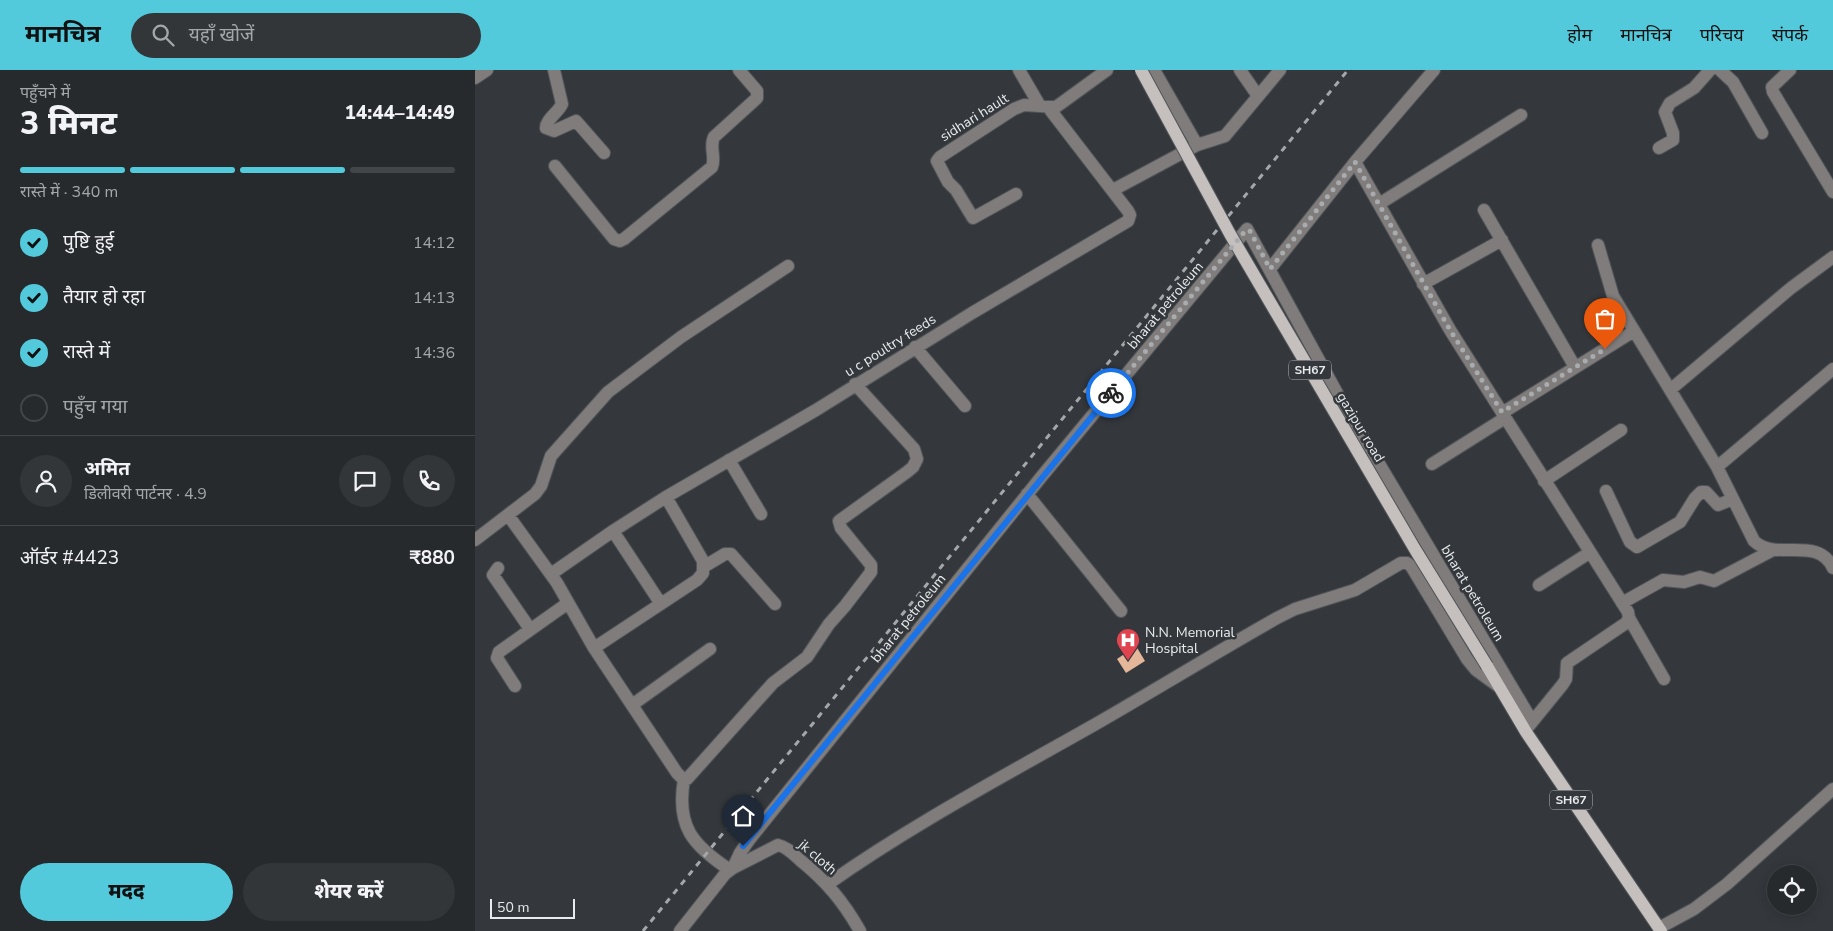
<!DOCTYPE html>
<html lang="hi">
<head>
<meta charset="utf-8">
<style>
  body { margin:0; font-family:"Nunito Sans","Noto Sans Devanagari",sans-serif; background:#333639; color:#f1f3f6; height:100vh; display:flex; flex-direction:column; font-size:19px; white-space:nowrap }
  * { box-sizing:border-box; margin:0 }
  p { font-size:16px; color:#a4a7aa }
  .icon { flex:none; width:28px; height:28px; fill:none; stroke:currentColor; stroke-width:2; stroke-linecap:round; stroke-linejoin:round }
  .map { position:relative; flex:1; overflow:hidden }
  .drawer { display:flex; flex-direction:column; background:#272a2d; width:475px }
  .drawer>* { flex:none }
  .tools { position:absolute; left:1292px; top:795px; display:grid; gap:10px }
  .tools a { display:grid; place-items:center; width:50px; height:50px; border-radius:50%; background:#272a2d; box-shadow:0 2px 12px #0003,0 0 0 1px #434649; font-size:25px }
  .scale { position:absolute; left:15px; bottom:12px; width:85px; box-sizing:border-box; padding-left:5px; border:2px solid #e8ebed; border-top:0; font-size:14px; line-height:18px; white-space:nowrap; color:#e8ebed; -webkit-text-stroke:4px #34383c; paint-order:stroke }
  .pin { position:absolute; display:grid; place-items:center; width:42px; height:42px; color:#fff; margin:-51px -21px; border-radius:50% 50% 50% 0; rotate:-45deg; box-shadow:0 0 5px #0007 }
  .pin .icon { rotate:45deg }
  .courier { position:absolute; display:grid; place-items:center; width:50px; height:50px; margin:-25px; border:4px solid #1a73e8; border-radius:50%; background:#fff; color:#222; box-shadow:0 1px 6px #0007 }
  .head em { font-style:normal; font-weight:800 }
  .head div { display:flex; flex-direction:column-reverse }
  .head { display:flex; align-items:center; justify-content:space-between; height:85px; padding:0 20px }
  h1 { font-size:32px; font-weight:800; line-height:38px }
  .bar { display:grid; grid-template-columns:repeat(4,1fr); gap:8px 5px; align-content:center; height:60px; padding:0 20px }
  .bar i { height:6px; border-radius:4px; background:#434649 }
  .bar .current { background:#53cadc }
  .bar p { grid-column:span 4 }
  .line { display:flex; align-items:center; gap:12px; padding:0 20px; border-top:1px solid #434649 }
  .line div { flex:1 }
  .round { display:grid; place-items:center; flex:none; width:52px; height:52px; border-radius:26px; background:#333639 }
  ol { padding:0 20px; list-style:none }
  li { display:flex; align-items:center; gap:15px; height:55px }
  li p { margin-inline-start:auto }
  li .icon { padding:5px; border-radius:50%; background:#53cadc; color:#111; stroke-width:4 }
  li:last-child { color:#a4a7aa }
  li i { width:28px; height:28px; border:2px solid #434649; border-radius:50% }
  .action { display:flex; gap:10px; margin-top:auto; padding:10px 20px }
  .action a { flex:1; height:58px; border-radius:30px; background:#53cadc; color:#111; font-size:20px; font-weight:800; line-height:58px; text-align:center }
  .action a+a { background:#333639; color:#f1f3f6 }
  header { display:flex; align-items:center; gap:30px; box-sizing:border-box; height:70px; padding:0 25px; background:#53cadc; color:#111 }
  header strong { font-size:24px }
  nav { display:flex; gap:28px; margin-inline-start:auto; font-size:18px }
  .search { width:350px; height:45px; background:#333639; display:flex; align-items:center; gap:12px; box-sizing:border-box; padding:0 18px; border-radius:28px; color:#a4a7aa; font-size:19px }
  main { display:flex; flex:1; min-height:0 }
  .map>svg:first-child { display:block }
  .building { fill:#e4b69a }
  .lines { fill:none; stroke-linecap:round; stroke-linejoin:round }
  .minor-casing { stroke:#515558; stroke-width:14 }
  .major-casing { stroke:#515558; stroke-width:14 }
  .minor { stroke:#7f7c7b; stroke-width:12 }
  .major { stroke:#c5bfbe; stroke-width:12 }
  .rail { stroke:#a5a8ab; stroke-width:3; stroke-dasharray:6 6; stroke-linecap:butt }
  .major-bridge-casing { stroke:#515558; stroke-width:14; stroke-linecap:butt }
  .major-bridge { stroke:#c5bfbe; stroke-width:12 }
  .done { stroke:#a9acaf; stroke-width:5; stroke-dasharray:0 9 }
  .route { stroke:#1a73e8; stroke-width:6 }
  .labels { text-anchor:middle; stroke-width:5; stroke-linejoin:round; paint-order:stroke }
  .shield { fill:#34383c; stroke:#b2b5b8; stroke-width:1 }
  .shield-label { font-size:12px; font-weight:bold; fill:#e8ebed }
  .street-label { font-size:14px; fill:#e8ebed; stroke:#34383c }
  .poi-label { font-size:14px; fill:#e8ebed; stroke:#34383c; text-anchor:start }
</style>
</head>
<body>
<header>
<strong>मानचित्र</strong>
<div class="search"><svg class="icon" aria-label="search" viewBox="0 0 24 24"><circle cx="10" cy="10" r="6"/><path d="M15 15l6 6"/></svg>यहाँ खोजें</div>
<nav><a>होम</a><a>मानचित्र</a><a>परिचय</a><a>संपर्क</a></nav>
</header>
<main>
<section class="drawer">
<div class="head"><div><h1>3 मिनट</h1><p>पहुँचने में</p></div><em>14:44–14:49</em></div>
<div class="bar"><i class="current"></i><i class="current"></i><i class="current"></i><i></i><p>रास्ते में · 340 m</p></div>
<ol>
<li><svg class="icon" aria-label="check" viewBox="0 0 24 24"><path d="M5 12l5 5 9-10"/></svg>पुष्टि हुई<p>14:12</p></li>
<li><svg class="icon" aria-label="check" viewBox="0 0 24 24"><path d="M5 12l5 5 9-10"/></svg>तैयार हो रहा<p>14:13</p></li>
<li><svg class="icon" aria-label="check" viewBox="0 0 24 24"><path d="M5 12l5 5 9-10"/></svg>रास्ते में<p>14:36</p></li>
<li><i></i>पहुँच गया</li>
</ol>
<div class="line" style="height:90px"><a class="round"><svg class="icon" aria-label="person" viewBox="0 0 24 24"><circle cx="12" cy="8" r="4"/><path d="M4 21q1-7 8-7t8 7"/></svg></a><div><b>अमित</b><p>डिलीवरी पार्टनर · 4.9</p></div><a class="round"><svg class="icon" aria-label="chat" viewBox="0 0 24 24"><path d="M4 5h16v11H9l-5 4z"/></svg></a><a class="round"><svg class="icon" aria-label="phone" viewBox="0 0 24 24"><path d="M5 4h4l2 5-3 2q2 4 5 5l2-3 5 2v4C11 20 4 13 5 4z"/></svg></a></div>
<div class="line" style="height:65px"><div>ऑर्डर #4423</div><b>₹880</b></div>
<div class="action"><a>मदद</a><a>शेयर करें</a></div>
</section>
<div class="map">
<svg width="1358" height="861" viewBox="0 0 1358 861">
  <rect width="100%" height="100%" fill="#34383c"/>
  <!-- building -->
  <path class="building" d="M661 576 670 591 651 603 642 589Z"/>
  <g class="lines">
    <!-- minor casing -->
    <g class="minor-casing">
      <path id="minor" d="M79 0 87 34C83 43 71 49 71 58L79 61 101 51 129 83
        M544 0 565 36
        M679 0 722 75
        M765 0 783 26
        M1245 0 1258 12 1287 63
        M1315 0 1297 17 1298 22 1358 122
        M0 8 12 0
        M1184 78 1198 70V63L1190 42 1195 33 1219 18 1235 0
        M880 92 975 260 1153 542 1154 548 1151 553 1092 593 1091 609 1088 614 1053 657
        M80 96 139 169 145 171 149 169 237 97C241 87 234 77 239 67L282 28V21L264 0
        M638 120 722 75 750 66 805 0
        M541 124 498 148 481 120 473 112 462 91 465 87 539 39 549 35 581 37 632 0
        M904 134 1046 45
        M1009 140 1100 297
        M1123 175 1138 226 1242 397 1279 471C1301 492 1343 465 1358 498
        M795 199 880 92 959 0
        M948 214 1027 170
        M440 277 490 336
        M1195 320 1316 218 1358 187
        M1027 343 1159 261
        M254 390 286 444
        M957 394 1030 348
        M1242 397 1358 299
        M1069 411 1146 360
        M1131 421 1155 472 1162 477 1205 452 1220 428 1226 422H1231L1243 435 1258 429
        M552 424 646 541
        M33 445 82 513 119 578 202 703 207 708 212 709 298 613 332 587 354 554 370 536 396 502V495L366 458 364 451 432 402 438 397 442 389 439 379 380 314
        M138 461 186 534
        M0 470 60 424 66 416 76 386 133 322 206 267 313 196
        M230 496 250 484H256L300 534
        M23 498 18 505 55 559
        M76 504 138 461 191 427 341 340 497 243 653 151 655 145 653 141 573 37
        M1064 515 1114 483
        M1147 533 1188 510 1209 512 1225 507 1239 511 1298 480
        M1154 548 1189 609
        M119 578 222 510 228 503V491L191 427
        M40 616 22 588 24 582 93 533
        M157 635 235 579
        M209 709C201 756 217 775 255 800
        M258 798 265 783 274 770 567 406 772 159 862 323 1057 651
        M353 814C438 754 529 706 619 655 680 620 740 583 802 548L820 539 880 520 926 493H932L936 496 992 589 1001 600 1023 616
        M1184 858 1219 839 1252 814 1358 719
        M205 861 250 804 258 798 303 775C312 777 318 784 325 790 351 811 368 831 385 861"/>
    </g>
    <!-- major casing -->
    <g class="major-casing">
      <path id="major" d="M1012 596 1051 662 1186 861"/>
    </g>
    <!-- minor -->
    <use href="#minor" class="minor"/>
    <!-- major -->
    <use href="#major" class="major"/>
    <!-- rail -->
    <path class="rail" d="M168 861 873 0"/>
    <!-- major-bridge casing -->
    <g class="major-bridge-casing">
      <path id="major-bridge" d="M666 0 755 164 941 481 1012 596"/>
    </g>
    <!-- major-bridge -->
    <use href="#major-bridge" class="major-bridge"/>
  </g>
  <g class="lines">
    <!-- done -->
    <path class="done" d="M636 323 771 160 775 161 795 199 880 92 975 260 1027 342 1130 279"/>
    <!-- route -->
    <path class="route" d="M268 776 636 323"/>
  </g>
  <!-- icons -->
  <defs>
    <g id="hospital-pin" transform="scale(1.25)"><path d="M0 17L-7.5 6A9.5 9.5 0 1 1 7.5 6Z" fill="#e0444e" stroke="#34383c"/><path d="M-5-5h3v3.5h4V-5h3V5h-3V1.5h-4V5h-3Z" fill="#fff"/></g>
  </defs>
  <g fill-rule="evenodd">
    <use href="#hospital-pin" x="653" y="570"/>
  </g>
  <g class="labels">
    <!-- shield labels -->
    <g class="shield">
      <rect x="814" y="290.5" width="42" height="19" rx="4"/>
      <rect x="1075" y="720.5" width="42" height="19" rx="4"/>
    </g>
    <g class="shield-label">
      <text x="835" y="304">SH67</text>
      <text x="1096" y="734">SH67</text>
    </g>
    <!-- street labels -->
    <g class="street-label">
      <text transform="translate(499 47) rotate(-32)" y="5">sidhari hault</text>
      <text transform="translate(690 235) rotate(-50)" y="5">bharat petroleum</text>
      <text transform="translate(415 275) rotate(-32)" y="5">u c poultry feeds</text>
      <text transform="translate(886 357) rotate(59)" y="5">gazipur road</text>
      <text transform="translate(998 523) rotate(59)" y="5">bharat petroleum</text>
      <text transform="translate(433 548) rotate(-51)" y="5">bharat petroleum</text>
      <text transform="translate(343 787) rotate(41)" y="5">jk cloth</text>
    </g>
    <!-- poi labels -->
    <g class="poi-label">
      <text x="670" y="567">N.N. Memorial<tspan x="670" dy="16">Hospital</tspan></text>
    </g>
  </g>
</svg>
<div class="tools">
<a><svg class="icon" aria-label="locate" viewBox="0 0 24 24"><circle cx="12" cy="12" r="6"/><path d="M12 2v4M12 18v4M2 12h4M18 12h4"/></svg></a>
</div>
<div class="scale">50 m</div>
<div class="pin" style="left:1130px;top:279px;background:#ea580c"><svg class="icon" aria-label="bag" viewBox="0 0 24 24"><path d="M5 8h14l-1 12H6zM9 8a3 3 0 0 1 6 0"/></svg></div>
<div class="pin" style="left:268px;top:776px;background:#1f2937"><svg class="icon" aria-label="home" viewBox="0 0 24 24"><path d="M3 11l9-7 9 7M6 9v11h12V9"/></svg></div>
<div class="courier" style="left:636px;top:323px"><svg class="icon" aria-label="bike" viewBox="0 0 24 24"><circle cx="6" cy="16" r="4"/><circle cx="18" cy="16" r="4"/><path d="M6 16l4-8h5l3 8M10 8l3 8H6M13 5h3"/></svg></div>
</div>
</main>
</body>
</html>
